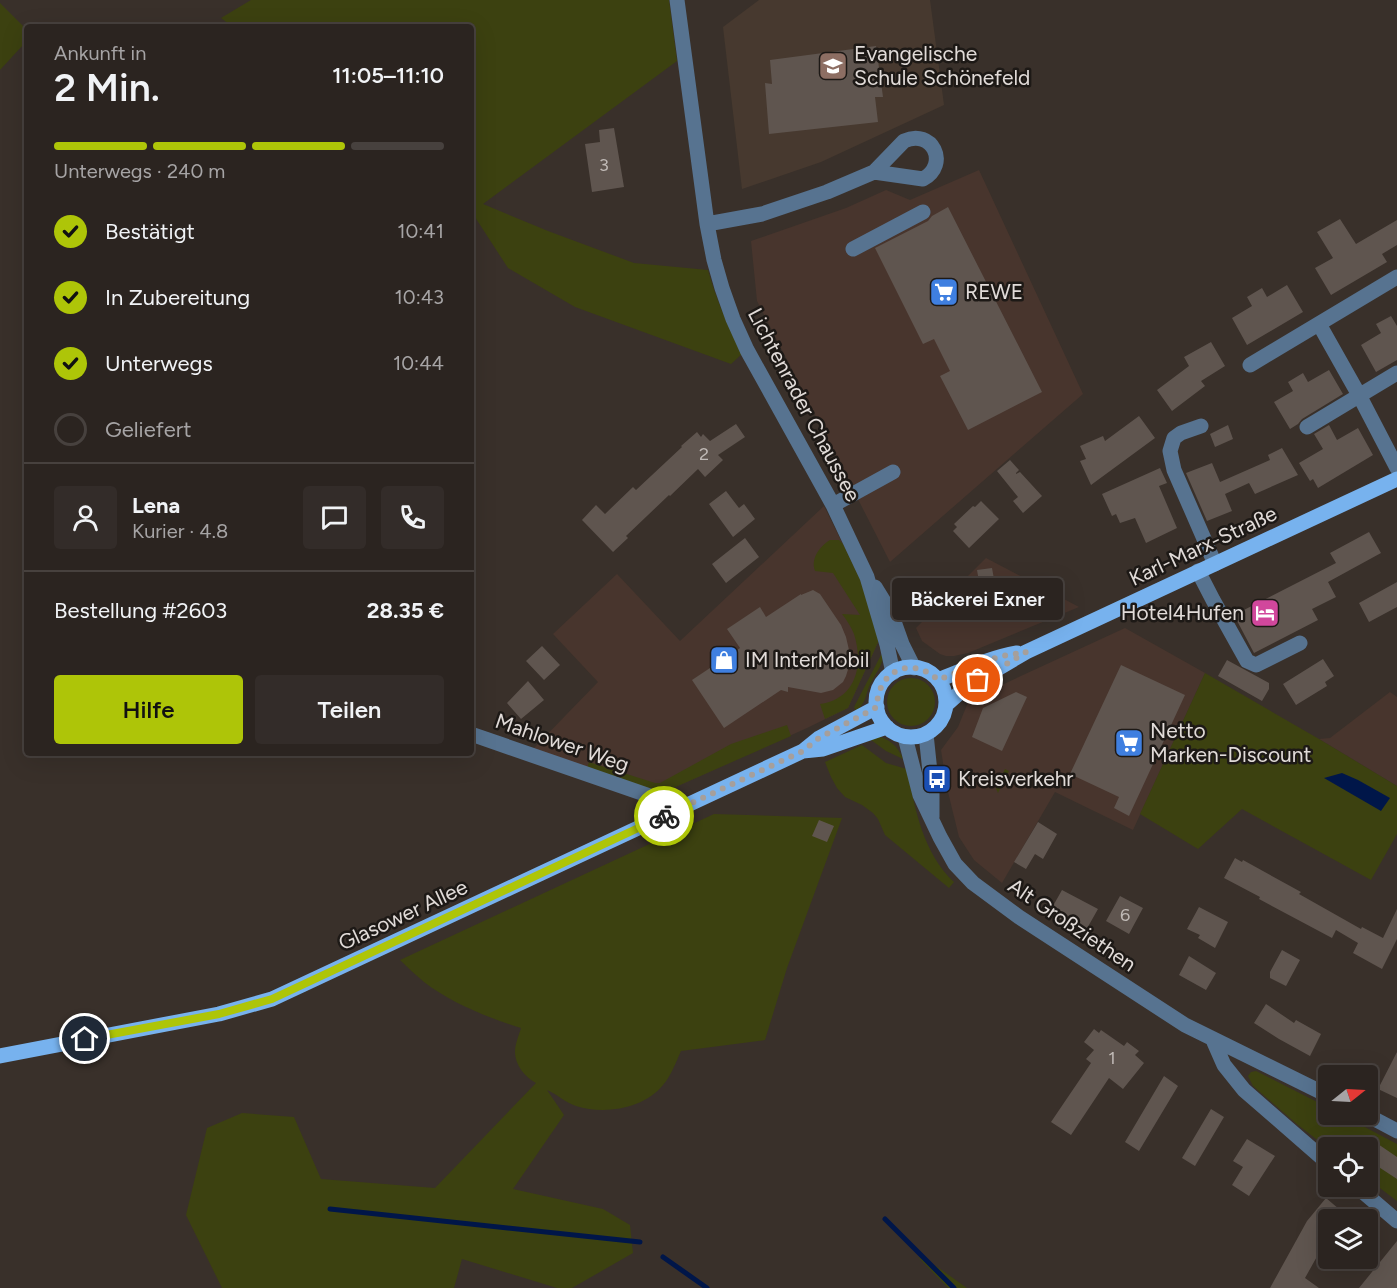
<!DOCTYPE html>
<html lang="de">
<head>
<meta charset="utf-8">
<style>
  body { margin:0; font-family:Figtree,sans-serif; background:#332c29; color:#f1f3f6; height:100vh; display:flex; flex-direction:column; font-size:22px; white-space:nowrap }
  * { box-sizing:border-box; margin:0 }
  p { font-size:20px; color:#a6a4a5 }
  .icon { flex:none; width:33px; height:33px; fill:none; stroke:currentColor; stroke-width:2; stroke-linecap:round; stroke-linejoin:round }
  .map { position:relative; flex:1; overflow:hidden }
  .drawer { position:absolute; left:24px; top:24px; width:450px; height:732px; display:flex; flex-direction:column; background:#2b2420; border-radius:6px; box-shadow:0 6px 24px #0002,0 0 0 2px #47413e }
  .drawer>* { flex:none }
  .needle { width:39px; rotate:72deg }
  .fabs { position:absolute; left:1318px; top:1065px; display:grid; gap:12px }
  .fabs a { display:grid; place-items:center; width:60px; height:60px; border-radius:6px; background:#2b2420; box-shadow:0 6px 24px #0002,0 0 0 2px #47413e; font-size:30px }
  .pin { position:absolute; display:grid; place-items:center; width:51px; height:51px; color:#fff; margin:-26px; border:3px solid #fff; border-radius:50%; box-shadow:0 2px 6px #0007 }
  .courier { position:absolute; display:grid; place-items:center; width:60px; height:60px; margin:-30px; border:4px solid #aec508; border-radius:50%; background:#fff; color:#222; box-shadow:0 2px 8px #0007 }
  .bubble { position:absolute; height:42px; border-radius:6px; background:#2b2420; box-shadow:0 6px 24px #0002,0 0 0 2px #47413e; font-size:20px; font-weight:600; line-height:42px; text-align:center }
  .overview em { font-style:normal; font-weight:600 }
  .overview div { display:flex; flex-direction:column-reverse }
  .overview { display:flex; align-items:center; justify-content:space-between; height:102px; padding:0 30px }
  h1 { font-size:39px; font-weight:600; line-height:45px }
  .bar { display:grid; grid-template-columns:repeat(4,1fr); gap:9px 6px; align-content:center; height:72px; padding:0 30px }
  .bar i { height:8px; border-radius:4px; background:#47413e }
  .bar .current { background:#aec508 }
  .bar p { grid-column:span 4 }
  .line { display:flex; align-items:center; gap:15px; padding:0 30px; border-top:2px solid #47413e }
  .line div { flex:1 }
  .round { display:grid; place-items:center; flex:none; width:63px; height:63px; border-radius:6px; background:#332c29 }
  ol { padding:0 30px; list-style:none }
  li { display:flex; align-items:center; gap:18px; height:66px }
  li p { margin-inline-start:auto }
  li .icon { padding:6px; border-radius:50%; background:#aec508; color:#111; stroke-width:4 }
  li:last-child { color:#a6a4a5 }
  li i { width:33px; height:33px; border:3px solid #47413e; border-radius:50% }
  .action { display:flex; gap:12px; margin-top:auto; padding:12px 30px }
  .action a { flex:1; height:69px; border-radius:6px; background:#aec508; color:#111; font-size:24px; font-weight:600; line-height:69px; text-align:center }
  .action a+a { background:#332c29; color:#f1f3f6 }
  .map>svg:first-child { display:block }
  .commercial { fill:#48352d }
  .built { fill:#47392f }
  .green { fill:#3c4110 }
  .water { fill:#001649 }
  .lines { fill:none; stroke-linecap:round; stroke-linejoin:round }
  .stream { stroke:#001649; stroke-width:5 }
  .building { fill:#5f554f }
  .minor { stroke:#577390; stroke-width:15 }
  .major { stroke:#77b2ee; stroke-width:15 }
  .done { stroke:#a69f9b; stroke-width:6; stroke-dasharray:0 10.8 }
  .route { stroke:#aec508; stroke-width:8 }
  .labels { text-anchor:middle; stroke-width:5; stroke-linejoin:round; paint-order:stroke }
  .number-label { font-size:18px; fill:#c0bab6 }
  .poi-label { font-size:21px; fill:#e1dbd8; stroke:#1d1916; text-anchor:start }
  .street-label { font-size:21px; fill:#e1dbd8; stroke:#1d1916 }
</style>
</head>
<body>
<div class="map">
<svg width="1397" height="1288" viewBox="0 0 1397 1288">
  <rect width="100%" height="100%" fill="#39302a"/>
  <!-- commercial -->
  <path class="commercial" d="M979 170 1083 394 890 562 757 301 751 241 846 208 886 190 910 200Z
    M824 506 860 579 880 638 848 708 807 728 662 793 533 749 598 682 553 634 617 574 680 641Z
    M986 558 1079 607 968 653 954 656H946L940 654 922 641 916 628Z
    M1125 628 1205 673 1133 830 1055 792 1002 883 974 860 959 837 947 788 941 750 958 727 969 700Z
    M1390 692 1397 697V786L1319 739 1330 738Z"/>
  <!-- built -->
  <path class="built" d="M759 0H930L944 105 821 162 742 189 723 27Z"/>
  <!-- green -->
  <path class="green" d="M251 0H669L677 61 483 204 548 231 634 263 708 270C716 299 728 326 742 354L731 364 575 307 508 268 471 211V27H233L221 18Z
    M0 3 23 26V45L0 70Z
    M830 540H839L843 544 860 579 880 638 848 708 825 719 820 704C856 699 864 665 854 634 851 627 847 620 842 614L860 615 833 573 815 571C810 559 820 546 830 540Z
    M883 654C883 665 877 671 872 681 865 692 868 702 856 711L854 707 881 655Z
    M1205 673 1319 739 1397 786V834L1371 880 1242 809 1198 849 1140 814Z
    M887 702a24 24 0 1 1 48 0a24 24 0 1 1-48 0Z
    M787 725 791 736 662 793H653L587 768 589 762 655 783H660L731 744Z
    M875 736C889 738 898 746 903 759L886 751 867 737Z
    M862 745 886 763 907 769C915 809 923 853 954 882L949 888 885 835 878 819 873 813 862 805 845 797 837 788 831 777 825 762Z
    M1005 769 1009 771 998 793 992 779 993 776 1000 779Z
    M714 814 842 818 787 968 765 1040 681 1051C676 1062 671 1076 663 1085 644 1109 604 1115 576 1106 566 1103 557 1094 547 1090L564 1115 513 1189 603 1209 630 1225 633 1253 572 1288H557L462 1259 454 1288H222L186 1215 207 1128 242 1113 294 1117 321 1179 435 1188 536 1083C525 1077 515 1065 515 1052 515 1044 519 1035 521 1028 489 1018 451 1003 424 982 416 975 408 968 400 960Z
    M1256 1071 1329 1108V1114L1342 1115 1397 1144V1201L1368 1179V1148L1329 1149 1298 1125 1253 1086 1248 1076 1251 1072Z
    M918 1257 936 1266 967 1288H948Z"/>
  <!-- water -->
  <path class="water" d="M1342 773 1358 780 1390 798 1381 811 1324 778Z"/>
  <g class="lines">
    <!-- stream -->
    <path class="stream" d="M330 1209 640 1242
      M885 1219 954 1288
      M663 1257 707 1288"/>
  </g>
  <!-- building -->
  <path class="building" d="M876 46 883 97H875L878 122 769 134 765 83 772 84 770 60Z
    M614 128 624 187 592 192 585 144 600 142 599 130Z
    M948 207 1042 392 968 430 940 376 950 371 934 339 923 344 875 248 928 221 932 216Z
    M1340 219 1356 244 1397 220V245L1382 254 1387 262 1331 295 1315 268 1333 258 1317 232Z
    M1287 285 1303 312 1247 345 1232 318 1252 306 1247 297 1262 288 1267 297Z
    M1391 316 1397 326V360L1376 372 1361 345 1381 333 1376 324Z
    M1211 342 1225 366 1201 381 1205 386 1172 411 1157 390 1189 366 1184 357Z
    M1329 370 1343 394 1302 419 1298 424 1290 429 1274 402 1293 391 1288 382 1303 373 1308 382Z
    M1139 416 1155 438 1091 485 1080 461 1086 459 1080 446 1103 436 1105 441Z
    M736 424 745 437 718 455 723 460 705 477 698 469 670 496 669 495 626 536 628 538 613 552 582 520 596 505 605 514 633 487 636 490 682 447 681 446 697 432 701 437 703 434 710 441Z
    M1228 425 1233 439 1215 447 1210 434Z
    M1329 425 1337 440 1358 428 1373 455 1318 488 1313 479 1310 481 1299 463 1323 449 1314 434Z
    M1282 448 1298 475 1255 494 1249 483 1225 494 1232 511 1207 521 1186 473 1212 463 1220 482 1270 460 1268 455Z
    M1010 460 1019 470 1016 473V474L1020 472 1042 496 1023 513 1013 501 1018 497 997 471Z
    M1160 468 1167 483 1159 486 1177 528 1146 543 1135 518 1120 523 1116 514 1112 516 1102 494Z
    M726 491 739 508 744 504 755 519 733 537 709 504Z
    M981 501 999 519 969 548 953 531 957 527 954 524 973 506 975 507Z
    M1369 532 1381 553 1328 582 1336 597 1312 609 1318 620 1254 653 1234 615 1336 563 1330 553Z
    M745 538 759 557 726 583 712 564Z
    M992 568 996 590 981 593 977 570Z
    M1397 582V607L1369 622 1359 603Z
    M813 590 820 594 841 625 846 637 849 650 850 663 846 676 843 682 833 690 821 693 788 687V692L781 690 724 728 692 680 740 648 727 629 760 607 766 617 801 594V595Z
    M542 646 560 665 544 680 526 661Z
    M1323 659 1334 676 1325 682 1327 686 1296 705 1283 684Z
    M1227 660 1269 683V689L1262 701 1218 676Z
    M1121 665 1185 695 1129 816 1114 808 1119 797 1070 774Z
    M528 681 544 700 521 719 507 703Z
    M1016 692 1027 697 1002 751 972 737 983 708Z
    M819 820 834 826 827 842 812 836Z
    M1038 822 1057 834 1043 859 1035 854 1026 869 1014 862Z
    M1235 858 1242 862 1243 860 1301 892 1299 894 1361 929 1362 927 1383 938 1397 909V939L1382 969 1353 953 1358 943 1336 930 1332 938 1259 899 1260 897 1224 878Z
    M1062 890 1098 909 1085 932 1049 913Z
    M1120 896 1143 908 1129 934 1106 921Z
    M1199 907 1228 922 1215 948 1198 938 1200 935 1187 929Z
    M1282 950 1300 960 1286 986 1270 978V972Z
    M1189 956 1216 973 1206 990 1179 975Z
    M1266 1004 1294 1023 1296 1020 1321 1034 1310 1056 1279 1039 1254 1023Z
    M1094 1029 1099 1033 1101 1030 1124 1046 1127 1042 1139 1051 1135 1055 1144 1063 1123 1089 1109 1078 1071 1135 1051 1122 1091 1063 1086 1059 1094 1050 1084 1042Z
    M1397 1052V1098L1378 1089Z
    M1164 1076 1178 1086 1139 1151 1125 1142Z
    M1211 1109 1224 1117 1195 1166 1182 1158Z
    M1247 1139 1275 1156 1249 1196 1232 1185 1243 1167 1233 1161Z
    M1375 1142 1397 1157V1179L1368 1160V1152Z
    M1326 1198 1352 1220H1329V1235L1305 1278 1319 1288H1270L1307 1221Z
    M1397 1241V1288H1359Z"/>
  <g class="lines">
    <!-- minor -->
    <path class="minor" d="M677 0 707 224 714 260 722 288 733 319 747 350 833 505 867 577 887 645 893 673
      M707 224 762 214 827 192 874 172 923 179C950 164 932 128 904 141L874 172
      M853 249 923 212
      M1319 324 1359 395 1397 468
      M1250 365 1397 277
      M1201 426 1181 433 1174 438 1170 451 1174 470 1215 564
      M1307 427 1397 373
      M833 505 893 472
      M1198 571 1213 600 1247 661 1256 665 1300 643
      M875 587 891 613 902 644 914 668
      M471 734 650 796 654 801 662 817
      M926 734 932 791V817
      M905 737 920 795 940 837 955 864 973 883 1019 917 1185 1025 1329 1096
      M1213 1040 1224 1065 1244 1090 1329 1164
      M1365 1114 1397 1131
      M1356 1186 1397 1221"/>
    <!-- major -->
    <path class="major" d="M876 702a35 35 0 1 1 70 0a35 35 0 1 1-70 0Z
      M938 680C964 670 989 658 1017 653
      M946 705 965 688 1026 652 1397 479
      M803 751 823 749 887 727
      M0 1056 219 1014 272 999 803 751 819 738 877 707"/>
  </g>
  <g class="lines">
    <!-- done -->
    <path class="done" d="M664 816 803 751 819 738 877 707C877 671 911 655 938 680L986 661 1002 656 1026 652 1005 665 978 680"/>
    <!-- route -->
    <path class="route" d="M85 1039 219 1014 272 999 664 816"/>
  </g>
  <!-- icons -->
  <defs>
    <g id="school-square" transform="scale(1.5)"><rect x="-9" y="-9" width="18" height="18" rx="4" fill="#8d6e63" stroke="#1d1916"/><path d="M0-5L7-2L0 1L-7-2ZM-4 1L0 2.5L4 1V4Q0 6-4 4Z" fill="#fff"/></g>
    <g id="supermarket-square" transform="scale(1.5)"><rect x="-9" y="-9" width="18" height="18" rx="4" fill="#3f7fe0" stroke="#1d1916"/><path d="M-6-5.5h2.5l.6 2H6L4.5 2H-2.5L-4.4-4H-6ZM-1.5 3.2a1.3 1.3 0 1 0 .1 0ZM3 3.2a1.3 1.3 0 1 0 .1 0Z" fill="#fff"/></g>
    <g id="hotel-square" transform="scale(1.5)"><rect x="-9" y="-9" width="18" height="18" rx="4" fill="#d1479c" stroke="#1d1916"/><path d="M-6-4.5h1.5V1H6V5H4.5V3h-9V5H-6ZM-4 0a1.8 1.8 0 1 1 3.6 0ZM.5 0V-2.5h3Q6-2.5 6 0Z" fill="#fff"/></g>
    <g id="shop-square" transform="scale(1.5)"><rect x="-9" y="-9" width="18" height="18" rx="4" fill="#3f7fe0" stroke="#1d1916"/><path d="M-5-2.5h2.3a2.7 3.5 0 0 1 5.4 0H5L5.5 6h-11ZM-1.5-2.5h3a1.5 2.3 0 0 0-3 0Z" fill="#fff"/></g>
    <g id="bus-square" transform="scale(1.5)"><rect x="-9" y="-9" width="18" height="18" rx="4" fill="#1a4fb4" stroke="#1d1916"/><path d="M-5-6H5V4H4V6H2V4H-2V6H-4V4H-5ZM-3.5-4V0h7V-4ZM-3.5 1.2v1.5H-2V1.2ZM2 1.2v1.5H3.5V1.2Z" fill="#fff"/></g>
  </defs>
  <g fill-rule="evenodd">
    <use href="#school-square" x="833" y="66"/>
    <use href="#supermarket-square" x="944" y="292"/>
    <use href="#hotel-square" x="1265" y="613"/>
    <use href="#shop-square" x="724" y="660"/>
    <use href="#supermarket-square" x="1129" y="743"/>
    <use href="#bus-square" x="937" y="779"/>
  </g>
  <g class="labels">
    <!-- number labels -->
    <g class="number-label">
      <text x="604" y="171">3</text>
      <text x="704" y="460">2</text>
      <text x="1125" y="921">6</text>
      <text x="1112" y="1064">1</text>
    </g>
    <!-- poi labels -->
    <g class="poi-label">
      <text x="854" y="61">Evangelische<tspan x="854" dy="24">Schule Schönefeld</tspan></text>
      <text x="965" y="299">REWE</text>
      <text x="1244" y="620" text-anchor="end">Hotel4Hufen</text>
      <text x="745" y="667">IM InterMobil</text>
      <text x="1150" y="738">Netto<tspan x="1150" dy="24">Marken-Discount</tspan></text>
      <text x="958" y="786">Kreisverkehr</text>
    </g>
    <!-- street labels -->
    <g class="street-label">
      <text transform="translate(804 405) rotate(62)" y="7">Lichtenrader Chaussee</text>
      <text transform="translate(1203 546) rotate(-25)" y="7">Karl-Marx-Straße</text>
      <text transform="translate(562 743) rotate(19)" y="7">Mahlower Weg</text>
      <text transform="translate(403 915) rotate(-25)" y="7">Glasower Allee</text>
      <text transform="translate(1072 925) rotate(34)" y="7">Alt Großziethen</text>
    </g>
  </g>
</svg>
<div class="fabs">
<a><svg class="needle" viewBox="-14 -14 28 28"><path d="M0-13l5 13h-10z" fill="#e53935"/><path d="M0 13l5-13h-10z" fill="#a6a4a5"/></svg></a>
<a><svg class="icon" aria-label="locate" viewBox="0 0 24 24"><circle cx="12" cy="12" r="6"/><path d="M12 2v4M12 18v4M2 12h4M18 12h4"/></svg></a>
<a><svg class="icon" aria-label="layers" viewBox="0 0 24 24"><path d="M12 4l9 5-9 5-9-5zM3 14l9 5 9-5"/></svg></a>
</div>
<div class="pin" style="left:978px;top:680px;background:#ea580c"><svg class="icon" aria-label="bag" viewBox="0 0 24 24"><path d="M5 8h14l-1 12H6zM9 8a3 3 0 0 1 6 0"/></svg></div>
<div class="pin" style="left:85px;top:1039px;background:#1f2937"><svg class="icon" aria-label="home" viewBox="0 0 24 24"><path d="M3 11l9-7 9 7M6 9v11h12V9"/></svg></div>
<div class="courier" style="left:664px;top:816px"><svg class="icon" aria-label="bike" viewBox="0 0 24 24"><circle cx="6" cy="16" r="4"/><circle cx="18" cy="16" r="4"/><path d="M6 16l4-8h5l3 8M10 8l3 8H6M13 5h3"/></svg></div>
<div class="bubble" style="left:892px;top:578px;width:171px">Bäckerei Exner</div>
<section class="drawer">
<div class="overview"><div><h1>2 Min.</h1><p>Ankunft in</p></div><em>11:05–11:10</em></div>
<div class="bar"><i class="current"></i><i class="current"></i><i class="current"></i><i></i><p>Unterwegs · 240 m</p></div>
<ol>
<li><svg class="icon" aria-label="check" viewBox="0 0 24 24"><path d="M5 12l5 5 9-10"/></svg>Bestätigt<p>10:41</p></li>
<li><svg class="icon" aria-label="check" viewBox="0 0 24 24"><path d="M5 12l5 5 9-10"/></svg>In Zubereitung<p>10:43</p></li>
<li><svg class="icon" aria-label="check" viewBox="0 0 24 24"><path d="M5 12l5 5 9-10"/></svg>Unterwegs<p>10:44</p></li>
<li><i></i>Geliefert</li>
</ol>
<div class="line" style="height:108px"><a class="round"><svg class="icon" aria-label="person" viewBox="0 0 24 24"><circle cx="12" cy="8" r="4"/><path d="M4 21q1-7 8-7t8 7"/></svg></a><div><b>Lena</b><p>Kurier · 4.8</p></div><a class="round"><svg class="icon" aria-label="chat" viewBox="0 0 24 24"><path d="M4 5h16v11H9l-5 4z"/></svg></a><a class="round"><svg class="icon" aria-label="phone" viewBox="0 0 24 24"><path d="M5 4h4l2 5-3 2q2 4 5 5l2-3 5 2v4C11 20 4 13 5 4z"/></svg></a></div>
<div class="line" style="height:78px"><div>Bestellung #2603</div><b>28.35 €</b></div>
<div class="action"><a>Hilfe</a><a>Teilen</a></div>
</section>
</div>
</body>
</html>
